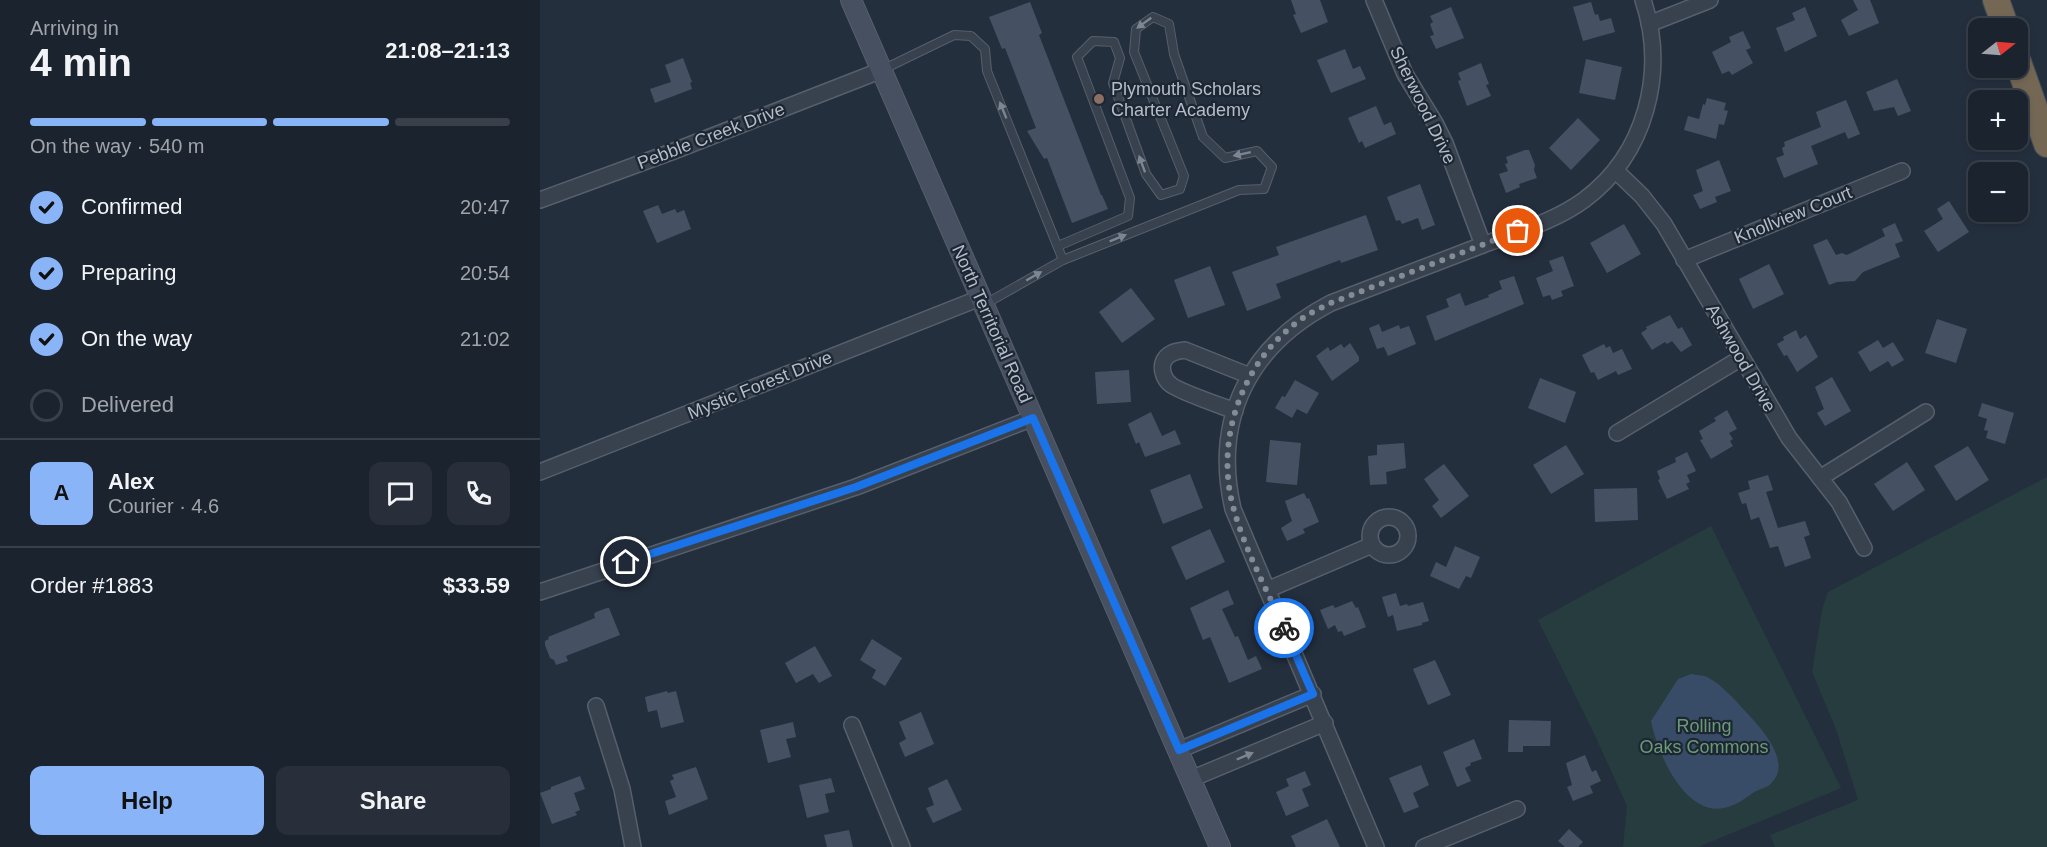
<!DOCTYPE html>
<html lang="en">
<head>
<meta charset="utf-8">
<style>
  body { margin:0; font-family:Helvetica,sans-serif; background:#282f3a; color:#f1f3f6; height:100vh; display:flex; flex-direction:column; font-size:22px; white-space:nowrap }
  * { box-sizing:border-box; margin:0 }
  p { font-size:20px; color:#a0a4aa }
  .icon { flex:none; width:33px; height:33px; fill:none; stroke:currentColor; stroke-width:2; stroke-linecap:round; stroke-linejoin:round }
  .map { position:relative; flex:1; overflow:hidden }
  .drawer { display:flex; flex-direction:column; background:#1b232e; width:540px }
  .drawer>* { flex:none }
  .needle { width:39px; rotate:73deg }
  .fabs { position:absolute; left:1428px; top:18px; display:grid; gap:12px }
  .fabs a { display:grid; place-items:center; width:60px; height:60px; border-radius:12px; background:#1b232e; box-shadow:0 3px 9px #0003,0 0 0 2px #39404a; font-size:30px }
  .pin { position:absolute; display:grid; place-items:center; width:51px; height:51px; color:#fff; margin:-26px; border:3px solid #fff; border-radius:50%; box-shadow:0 2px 6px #0007 }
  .courier { position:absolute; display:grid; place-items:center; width:60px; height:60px; margin:-30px; border:4px solid #1a73e8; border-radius:50%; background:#fff; color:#222; box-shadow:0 2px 8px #0007 }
  .overview em { font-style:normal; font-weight:700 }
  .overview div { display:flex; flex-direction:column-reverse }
  .overview { display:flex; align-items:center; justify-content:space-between; height:102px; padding:0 30px }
  h1 { font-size:39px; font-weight:700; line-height:45px }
  .bar { display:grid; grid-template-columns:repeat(4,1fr); gap:9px 6px; align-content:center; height:72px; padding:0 30px }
  .bar i { height:8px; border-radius:4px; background:#39404a }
  .bar .active { background:#8ab4f8 }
  .bar p { grid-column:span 4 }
  .line { display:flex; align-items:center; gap:15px; padding:0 30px; border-top:2px solid #39404a }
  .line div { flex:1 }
  .round { display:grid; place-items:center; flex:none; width:63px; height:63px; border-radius:12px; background:#282f3a }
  ol { padding:0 30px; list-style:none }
  li { display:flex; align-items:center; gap:18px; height:66px }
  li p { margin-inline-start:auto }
  li .icon { padding:6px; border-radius:50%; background:#8ab4f8; color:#111; stroke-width:4 }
  li:last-child { color:#a0a4aa }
  li i { width:33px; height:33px; border:3px solid #39404a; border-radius:50% }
  .button { display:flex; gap:12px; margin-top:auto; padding:12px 30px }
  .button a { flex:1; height:69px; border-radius:12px; background:#8ab4f8; color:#111; font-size:24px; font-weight:700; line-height:69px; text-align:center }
  .button a+a { background:#282f3a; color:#f1f3f6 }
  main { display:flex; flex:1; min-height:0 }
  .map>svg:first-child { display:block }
  .green { fill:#263c3f }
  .water { fill:#394c67 }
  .building { fill:#455162 }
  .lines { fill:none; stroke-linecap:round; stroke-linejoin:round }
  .lane-casing { stroke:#565f6c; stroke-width:10 }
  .street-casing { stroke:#565f6c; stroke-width:18 }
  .secondary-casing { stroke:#565f6c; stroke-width:22 }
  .highway-casing { stroke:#434c59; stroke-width:28 }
  .lane { stroke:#38414e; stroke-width:8 }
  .street { stroke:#38414e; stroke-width:15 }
  .secondary { stroke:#465061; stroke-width:20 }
  .highway { stroke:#746855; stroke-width:26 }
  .oneway { fill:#7c8592 }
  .done { stroke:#828b98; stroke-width:6; stroke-dasharray:0 10.8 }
  .route { stroke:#1a73e8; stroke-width:8 }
  .education-dot { fill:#8d6e63; stroke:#1d2633; stroke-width:2 }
  .labels { text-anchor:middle; stroke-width:4.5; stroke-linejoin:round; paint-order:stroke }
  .poi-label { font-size:18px; fill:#b4bcc9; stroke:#1d2633; text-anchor:start }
  .street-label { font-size:18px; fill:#b4bcc9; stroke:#1d2633 }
  .park-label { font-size:18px; fill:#6b9a76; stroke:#1d2633 }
</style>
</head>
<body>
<main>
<section class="drawer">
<div class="overview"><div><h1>4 min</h1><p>Arriving in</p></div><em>21:08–21:13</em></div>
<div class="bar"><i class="active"></i><i class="active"></i><i class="active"></i><i></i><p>On the way · 540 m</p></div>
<ol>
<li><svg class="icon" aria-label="check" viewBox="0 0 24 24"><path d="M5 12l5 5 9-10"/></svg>Confirmed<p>20:47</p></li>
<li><svg class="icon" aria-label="check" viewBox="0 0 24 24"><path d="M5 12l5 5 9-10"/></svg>Preparing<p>20:54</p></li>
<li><svg class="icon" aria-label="check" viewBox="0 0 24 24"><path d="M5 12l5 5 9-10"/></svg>On the way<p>21:02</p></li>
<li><i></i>Delivered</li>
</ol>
<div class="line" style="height:108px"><b class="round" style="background:#8ab4f8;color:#111">A</b><div><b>Alex</b><p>Courier · 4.6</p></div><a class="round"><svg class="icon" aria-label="chat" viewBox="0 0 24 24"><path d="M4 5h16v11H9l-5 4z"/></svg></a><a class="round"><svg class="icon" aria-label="phone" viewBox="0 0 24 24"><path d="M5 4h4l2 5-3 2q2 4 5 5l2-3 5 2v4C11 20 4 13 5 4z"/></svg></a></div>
<div class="line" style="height:78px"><div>Order #1883</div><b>$33.59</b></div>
<div class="button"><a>Help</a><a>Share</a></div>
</section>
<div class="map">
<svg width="1507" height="847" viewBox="0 0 1507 847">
  <rect width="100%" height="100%" fill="#242f3e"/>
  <!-- green -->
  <path class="green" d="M1507 477V847H1235L1230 835 1318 800 1296 729 1272 672 1282 610 1288 592Z
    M1171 526 1301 788 1158 847H1083L1087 806 1052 729 998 620Z"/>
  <!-- water -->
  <path class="water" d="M1151 674C1156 675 1164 675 1169 678 1182 685 1195 700 1206 712 1221 728 1256 765 1228 786 1225 788 1220 789 1216 791 1205 798 1198 805 1184 808 1144 816 1117 752 1111 721L1138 679Z"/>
  <!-- building -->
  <path class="building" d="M751 0H780L788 22 761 33 753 15 756 14Z
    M1313 0H1330L1339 23 1309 36 1301 20 1318 10Z
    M490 2 502 33 499 35 561 195H562L568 209 532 223 507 158 504 159 487 131 496 128 465 48 462 49 449 17Z
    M1051 2 1055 15 1058 14 1060 21 1071 18 1075 32 1043 41 1033 7Z
    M911 7 924 38 896 49 890 36 894 35 890 24 893 22 890 16Z
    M1265 7 1277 36 1245 52 1236 28 1255 20 1252 13Z
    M1203 31 1211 48 1206 50 1213 63 1192 75 1189 71 1182 74 1172 52 1191 42 1189 37Z
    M805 49 813 69 820 66 826 79 791 93 777 60Z
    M143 58 152 82 150 83 152 89 115 103 110 89 131 82 125 65Z
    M1046 59 1082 67 1075 100 1039 93Z
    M941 63 949 84 946 85 951 96 927 106 918 81 921 80 918 73Z
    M1357 79 1371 111 1358 116 1354 107 1334 111 1326 92Z
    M1167 98 1186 103 1184 110 1188 111 1184 125 1179 124 1176 139 1144 130 1148 116 1159 119 1163 104 1165 105Z
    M1306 100 1320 134 1308 139 1305 132 1271 146 1278 164 1244 178 1236 158 1244 155 1242 148 1245 146 1244 142 1281 127 1276 112Z
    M836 106 844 125 851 122 856 134 825 148 822 141 819 143 808 118Z
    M1038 118 1060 140 1031 170 1009 148Z
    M985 150H989L995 165 994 170 997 178 979 184 980 187 966 193 959 174 968 171 965 164 968 163 966 157Z
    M1179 160 1191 191 1175 197 1177 202 1160 209 1153 195 1163 191 1156 170Z
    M880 184 895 225 882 230 878 218 862 224 860 220 856 221 847 197Z
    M1409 201 1429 232 1398 252 1384 231 1403 219 1397 209Z
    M118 205 122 214 135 209 137 213 144 210 151 229 117 243 103 211Z
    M826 215 838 250 801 263 800 260 736 284 741 298 707 311 692 272 739 255 736 247Z
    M1355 223 1363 241 1355 244 1360 257 1323 272 1315 281 1297 282 1289 285 1273 245 1287 239 1296 255 1302 253 1307 255 1345 236 1342 229Z
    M1084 224 1101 254 1067 273 1050 243Z
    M1023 256 1034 286 1021 291 1023 296 1012 300 1010 295 1003 297 996 278 1013 271 1009 261Z
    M1229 264 1244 294 1213 309 1199 279Z
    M670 266 685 305 648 318 634 280Z
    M974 276 984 304 895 341 886 316 909 307 906 299 920 293 925 306 949 297 948 295 962 289 959 281Z
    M591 288 615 319 582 343 559 312Z
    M1130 315 1138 329 1142 327 1152 345 1141 352 1132 341 1127 344 1125 342 1112 350 1101 333 1107 329 1106 327Z
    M1397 319 1427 329 1416 363 1385 353Z
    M839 324 842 332 859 325 860 329 869 326 876 344 848 356 844 347 837 349 829 328Z
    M1256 330 1260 339 1266 335 1278 357 1257 372 1247 355 1244 356 1237 344 1244 340 1243 337Z
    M1338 340 1343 348 1353 342 1364 360 1352 367 1348 361 1330 372 1318 352Z
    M810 343 819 357V361L792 381 776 356 788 347 790 351 801 344 804 348Z
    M1064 344 1066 348 1070 346 1073 353 1082 349 1092 369 1078 375 1076 371 1058 380 1054 372 1051 373 1042 355Z
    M589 370 591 402 557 404 555 372Z
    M1292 377 1311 411 1285 426 1277 413 1284 409 1275 387Z
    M1000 378 1036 392 1025 423 988 408Z
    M755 380 779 393 767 414 757 409 752 418 735 408 742 396 745 397Z
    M1442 403 1474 413 1465 444 1446 438 1448 431 1444 430 1447 419 1438 416Z
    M1187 410 1197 429 1189 433 1193 439 1190 441 1193 446 1171 459 1160 440 1163 439 1159 431 1176 421 1174 418Z
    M611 412 622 436 635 430 641 444 605 457 599 442 596 444 588 424Z
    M730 440 761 443 757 485 726 482Z
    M864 443 866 468 846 472 847 484 830 485 828 456 837 455V445Z
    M1026 445 1044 474 1011 494 993 465Z
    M1428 446 1449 480 1416 501 1394 466Z
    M1147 452 1156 471 1147 475 1150 482 1146 484 1149 489 1127 499 1118 480 1120 479 1117 471 1136 462 1135 458Z
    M1367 462 1385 490 1353 511 1334 484Z
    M904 464 929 496 901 518 892 506 899 500 884 479Z
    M650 474 663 508 623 524 610 490Z
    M1228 475 1233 490 1226 492 1238 528 1265 521 1270 535 1264 537 1271 558 1245 567 1238 546 1230 548 1219 517 1211 520 1206 503 1202 504 1198 493 1210 489 1208 481Z
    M1097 488 1098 520 1055 522 1054 489Z
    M764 493 767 499 769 498 779 522 763 529 765 533 747 541 741 528 752 521 745 501Z
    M670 529 685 562 646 580 631 547Z
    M915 546 940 557 931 578 926 576 919 589 890 576 896 562 906 567Z
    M688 590 694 604 682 609 695 637 698 636 708 660 716 656 722 669 689 683 670 637 663 640 650 608Z
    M856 593 860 606 867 604 868 606 883 602 889 621 882 623V625L857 631 853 615 848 617 842 597Z
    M812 601 816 608 818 607 826 627 804 636 802 631 798 632 795 625 788 629 780 610 793 605 795 608Z
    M67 608H69L80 635 26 656 28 661 16 665 14 660 10 658 5 645V641L9 639 8 637 55 618 54 614 56 612Z
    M332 639 362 658 345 686 332 678 336 670 320 660Z
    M275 646 292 676 279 683 273 674 256 683 245 663Z
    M895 660 911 695 888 705 873 669Z
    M127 691 128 693 136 691 144 722 121 728 117 710 108 712 105 697Z
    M381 712 394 744 365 757 359 743 366 739 359 722Z
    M969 720 1011 721 1010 746H983V752H968Z
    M253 722 256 737 246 739 251 757 228 763 220 730Z
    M934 739 942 759 930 763 931 765 925 768 931 781 917 787 903 752Z
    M1045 755 1052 772 1056 770 1061 781 1050 786 1053 793 1033 801 1027 787 1032 785 1026 763Z
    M881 765 889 785 873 793 879 807 864 813 849 778Z
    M156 767 168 799 129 815 125 801 136 797 130 781 134 779 132 775Z
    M765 771 771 785 762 789 769 806 746 816 736 792 749 786 746 779Z
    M40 776 45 789 34 793 40 810 35 812 37 815 12 824 0 793 11 789V787Z
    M291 778 295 792 285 794 289 812 267 818 259 785Z
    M407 779 422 810 393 823 386 808 394 805 388 788Z
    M787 819 800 847H756L751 836Z
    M1029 829 1043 842 1038 847H1025L1018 841Z
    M309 830 313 847H287L284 835Z"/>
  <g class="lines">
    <!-- lane casing -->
    <g class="lane-casing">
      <path id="lane" d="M342 70 414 35 431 36 445 49 447 71 523 260 445 304
        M518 246 588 216 590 198 537 57 553 41 574 42 580 58 573 83 606 174 621 195 640 189 644 176 594 52 596 29 613 17 629 24 634 54 663 137 685 158 717 151 732 167 724 189 699 190 523 260"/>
    </g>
    <!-- street casing -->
    <g class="street-casing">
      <path id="street" d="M834 0 865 74 895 123 905 143 943 245
        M1109 24 1170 0
        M1075 170 1102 196 1124 224 1249 438 1299 502 1324 548
        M0 200 134 151 342 70
        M1144 260 1362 171
        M695 411C682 406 637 391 630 384 624 379 621 370 623 363 626 353 636 351 645 350L710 376
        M1077 433 1201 358
        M0 472 440 298
        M1280 478 1386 412
        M830 536a19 19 0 1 1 38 0a19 19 0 1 1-38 0Z
        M727 590 832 545
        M0 592 316 487 493 418
        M56 706 82 789 93 847
        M312 725 362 847
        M639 750 773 694
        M651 779 785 723
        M836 847 693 509C672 418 710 345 791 303 841 284 890 265 940 246 974 233 1014 222 1044 200 1106 154 1127 72 1103 0
        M884 847 977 809"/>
    </g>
    <!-- secondary casing -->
    <g class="secondary-casing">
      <path id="secondary" d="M311 0 680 847"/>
    </g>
    <!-- highway casing -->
    <g class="highway-casing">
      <path id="highway" d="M1456 0 1466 28
        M1478 62 1507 144"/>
    </g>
    <!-- lane -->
    <use href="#lane" class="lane"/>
    <!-- street -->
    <use href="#street" class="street"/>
    <!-- secondary -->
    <use href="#secondary" class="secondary"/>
    <!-- highway -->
    <use href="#highway" class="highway"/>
  </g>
  <!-- one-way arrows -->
  <defs><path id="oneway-solid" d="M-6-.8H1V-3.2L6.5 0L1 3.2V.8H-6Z" transform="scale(1.5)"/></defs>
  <g class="oneway">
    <use href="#oneway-solid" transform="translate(604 23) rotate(144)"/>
    <use href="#oneway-solid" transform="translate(463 110) rotate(-112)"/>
    <use href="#oneway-solid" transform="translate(702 154) rotate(168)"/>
    <use href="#oneway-solid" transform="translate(602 164) rotate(-110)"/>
    <use href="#oneway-solid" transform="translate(578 238) rotate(-22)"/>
    <use href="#oneway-solid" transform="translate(494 276) rotate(-30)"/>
    <use href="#oneway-solid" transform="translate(705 756) rotate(-23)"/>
  </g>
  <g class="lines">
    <!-- done -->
    <path class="done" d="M744 628C727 590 705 550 694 510 673 438 704 356 766 316 774 311 783 307 791 303L978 231"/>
    <!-- route -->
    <path class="route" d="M86 562 316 487 493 418 639 750 773 694 744 628"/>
  </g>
  <!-- markers -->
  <circle class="education-dot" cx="559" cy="99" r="6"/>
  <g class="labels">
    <!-- poi labels -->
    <g class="poi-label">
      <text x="571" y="95">Plymouth Scholars<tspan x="571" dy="21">Charter Academy</tspan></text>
    </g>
    <!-- street labels -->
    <g class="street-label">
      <text transform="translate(883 105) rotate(64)" y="6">Sherwood Drive</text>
      <text transform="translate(171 136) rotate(-21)" y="6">Pebble Creek Drive</text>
      <text transform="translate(1253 215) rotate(-22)" y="6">Knollview Court</text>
      <text transform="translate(452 324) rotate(66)" y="6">North Territorial Road</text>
      <text transform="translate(1201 358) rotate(60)" y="6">Ashwood Drive</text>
      <text transform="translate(220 385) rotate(-22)" y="6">Mystic Forest Drive</text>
    </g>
    <!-- park labels -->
    <g class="park-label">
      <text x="1164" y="732">Rolling<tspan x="1164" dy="21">Oaks Commons</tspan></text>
    </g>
  </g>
</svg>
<div class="fabs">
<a><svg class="needle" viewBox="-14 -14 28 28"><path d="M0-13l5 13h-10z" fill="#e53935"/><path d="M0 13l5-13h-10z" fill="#a0a4aa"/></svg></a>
<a>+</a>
<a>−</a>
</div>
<div class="pin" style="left:978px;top:231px;background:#ea580c"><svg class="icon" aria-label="bag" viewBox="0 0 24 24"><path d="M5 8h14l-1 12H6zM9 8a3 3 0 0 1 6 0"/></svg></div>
<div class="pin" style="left:86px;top:562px;background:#1f2937"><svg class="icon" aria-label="home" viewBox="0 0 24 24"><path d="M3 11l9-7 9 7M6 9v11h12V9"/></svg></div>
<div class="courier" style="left:744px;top:628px"><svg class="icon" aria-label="bike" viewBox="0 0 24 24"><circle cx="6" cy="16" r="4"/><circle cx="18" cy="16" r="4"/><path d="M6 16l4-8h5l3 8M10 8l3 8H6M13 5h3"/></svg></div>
</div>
</main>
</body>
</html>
